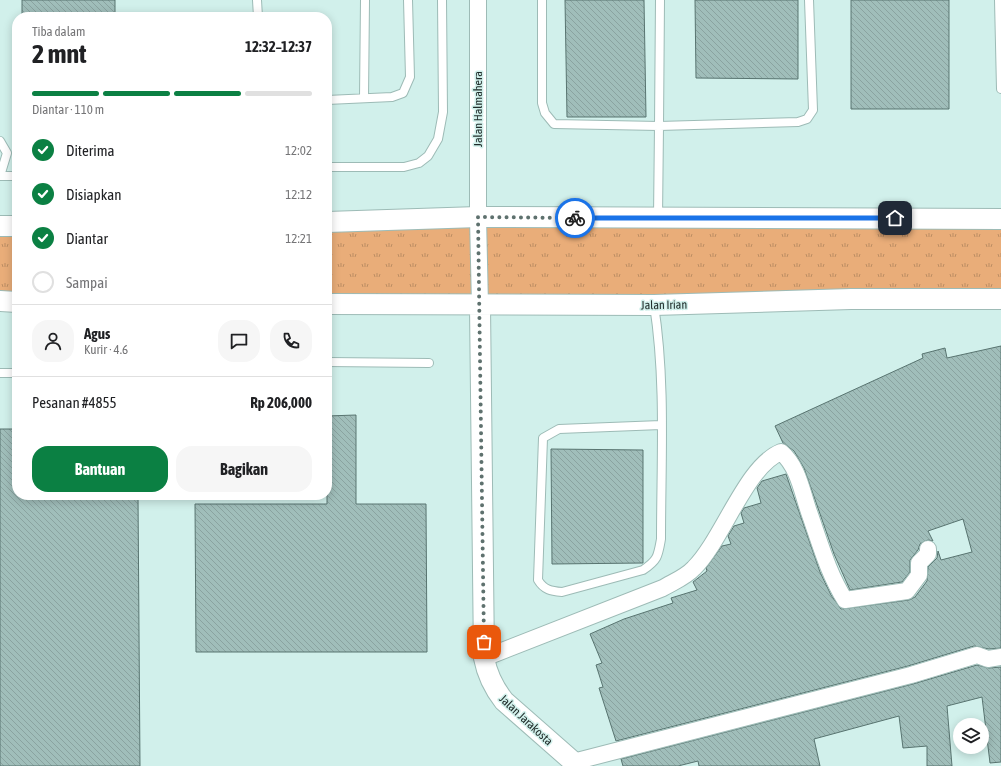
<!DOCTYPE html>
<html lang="id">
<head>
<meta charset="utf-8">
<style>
  body { margin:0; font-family:"Asap Condensed",sans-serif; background:#f6f6f6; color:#202124; height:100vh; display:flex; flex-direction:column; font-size:15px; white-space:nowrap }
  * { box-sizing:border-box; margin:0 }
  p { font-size:13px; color:#757577 }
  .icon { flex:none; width:22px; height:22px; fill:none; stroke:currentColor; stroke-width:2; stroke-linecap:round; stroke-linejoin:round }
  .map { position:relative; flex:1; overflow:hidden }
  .sheet { position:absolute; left:12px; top:12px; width:320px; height:488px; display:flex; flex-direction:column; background:#fff; border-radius:16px; box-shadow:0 2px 10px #0003 }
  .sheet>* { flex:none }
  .fabs { position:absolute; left:953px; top:718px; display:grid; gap:8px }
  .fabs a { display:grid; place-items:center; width:36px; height:36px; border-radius:50%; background:#fff; box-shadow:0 2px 10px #0003; font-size:20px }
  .pin { position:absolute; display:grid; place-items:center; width:34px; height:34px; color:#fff; margin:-17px; border-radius:8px; box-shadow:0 2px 6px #0006 }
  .courier { position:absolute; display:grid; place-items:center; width:40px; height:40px; margin:-20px; border:3px solid #1a73e8; border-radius:50%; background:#fff; color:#222; box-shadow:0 1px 5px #0007 }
  .headline em { font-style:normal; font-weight:700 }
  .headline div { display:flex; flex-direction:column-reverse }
  .headline { display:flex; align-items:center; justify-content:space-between; height:68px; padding:0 20px }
  h1 { font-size:26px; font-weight:700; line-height:30px }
  .bar { display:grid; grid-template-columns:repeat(4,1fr); gap:6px 4px; align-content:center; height:48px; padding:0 20px }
  .bar i { height:5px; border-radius:3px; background:#e0e0e0 }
  .bar .active { background:#0b8043 }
  .bar p { grid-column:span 4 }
  .line { display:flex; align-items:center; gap:10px; padding:0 20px; border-top:1px solid #e0e0e0 }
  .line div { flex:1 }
  .round { display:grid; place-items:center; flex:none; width:42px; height:42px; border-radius:16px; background:#f6f6f6 }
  ol { padding:0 20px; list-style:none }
  li { display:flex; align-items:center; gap:12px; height:44px }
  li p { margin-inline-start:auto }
  li .icon { padding:4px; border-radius:50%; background:#0b8043; color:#fff; stroke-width:4 }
  li:last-child { color:#757577 }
  li i { width:22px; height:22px; border:2px solid #e0e0e0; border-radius:50% }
  .cta { display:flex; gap:8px; margin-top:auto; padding:8px 20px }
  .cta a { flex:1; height:46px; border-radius:16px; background:#0b8043; color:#fff; font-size:16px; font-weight:700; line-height:46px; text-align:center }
  .cta a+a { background:#f6f6f6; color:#202124 }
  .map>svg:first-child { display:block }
  .grass { fill:url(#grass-tufts) }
  .building { fill:url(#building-back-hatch); stroke:#587470 }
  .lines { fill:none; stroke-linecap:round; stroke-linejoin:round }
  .service-casing { stroke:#9dbbb6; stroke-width:10 }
  .minor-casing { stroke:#9dbbb6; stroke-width:18 }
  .tertiary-casing { stroke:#9dbbb6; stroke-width:22 }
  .service { stroke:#fff; stroke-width:8 }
  .minor { stroke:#fff; stroke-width:16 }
  .tertiary { stroke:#fff; stroke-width:20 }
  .done { stroke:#5e716e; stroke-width:4; stroke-dasharray:0 7.2 }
  .route { stroke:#1a73e8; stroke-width:5 }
  .labels { text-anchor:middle; stroke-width:3; stroke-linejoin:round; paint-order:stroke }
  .street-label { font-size:12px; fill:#202c2a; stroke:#d1f0eb }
</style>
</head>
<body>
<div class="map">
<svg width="1001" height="766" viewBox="0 0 1001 766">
  <defs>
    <pattern id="grass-tufts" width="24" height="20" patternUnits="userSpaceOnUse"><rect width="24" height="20" fill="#e9ad79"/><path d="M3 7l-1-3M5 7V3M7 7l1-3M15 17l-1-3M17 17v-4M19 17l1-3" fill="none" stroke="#bc8d63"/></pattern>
    <pattern id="building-back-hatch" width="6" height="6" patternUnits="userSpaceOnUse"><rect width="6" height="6" fill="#a0beba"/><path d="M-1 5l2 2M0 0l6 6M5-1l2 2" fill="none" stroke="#8aa3a0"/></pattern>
  </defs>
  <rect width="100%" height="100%" fill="#d1f0eb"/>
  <!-- grass -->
  <path class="grass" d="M1001 219V299L327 304V220Z
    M0 226H17V302L0 301Z"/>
  <!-- building -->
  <path class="building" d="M22 0H115V17H22Z
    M565 0H644L646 117H567Z
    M695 0H798V79L696 78Z
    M851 0H949V109H851Z
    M1001 346V648L989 649 974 646 908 666 616 741 599 688 603 687 596 665 602 663 590 634 624 619 673 603 671 598 697 590 693 582 707 571 706 568 722 546 731 544 728 536 734 526 744 523 741 513 744 508 761 503 757 488 762 481 786 474 820 572 831 595 841 609 909 600 915 597 927 581 928 567 937 558 938 551 941 560 972 552 963 519 928 531 933 541 928 540 920 544 918 550 910 560V572L902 582 850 590 834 554 804 468 794 451 783 443 775 426 923 358 922 354 945 348 947 358Z
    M356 415V504H426L427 652H196L195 504H327V416Z
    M0 429H17V495H138L140 766H0Z
    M551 449 643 450V563L552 564Z
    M977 665 989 668 1001 667V762L990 763 982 697 947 706 952 766H927V746L903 748 899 716 814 739 820 766H699L698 761 678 766H623L621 759 913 684Z"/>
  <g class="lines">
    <!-- service casing -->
    <g class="service-casing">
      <path id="service" d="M257 0 258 17
        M542 0V103L545 113 554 124 659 126 660 0
        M999 0 1001 89
        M364 98 365 0
        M327 100 392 97 403 93 410 77 408 0
        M0 141 7 153 0 176
        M327 167H404L419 163 428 156 438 139 443 112 442 0
        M0 176H17
        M658 218 659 126 798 122 807 119 813 110 809 0
        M654 305C666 382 661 461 661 539 658 556 658 560 643 570L562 592C551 591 544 590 538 580L543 438 559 429 661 425
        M327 362 429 363
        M0 373H17"/>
    </g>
    <!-- minor casing -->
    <g class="minor-casing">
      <path id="minor" d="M478 0V217L480 306
        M484 658 663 588C673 582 686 577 694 568 723 539 746 466 781 452 798 466 802 492 809 512 820 543 828 573 845 600L907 591 919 575V563L928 554V549
        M573 762 911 675 977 655 988 659 1001 657"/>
    </g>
    <!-- tertiary casing -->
    <g class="tertiary-casing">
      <path id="tertiary" d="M327 222 478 217 1001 219
        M0 226H17
        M0 301 17 302
        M327 304 654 305 851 299H1001
        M480 306 484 658C487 674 493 687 504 701L578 766"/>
    </g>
    <!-- service -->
    <use href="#service" class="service"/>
    <!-- minor -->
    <use href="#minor" class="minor"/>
    <!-- tertiary -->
    <use href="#tertiary" class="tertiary"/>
  </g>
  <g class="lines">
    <!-- done -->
    <path class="done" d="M484 642 478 217 575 218"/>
    <!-- route -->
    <path class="route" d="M575 218H895"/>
  </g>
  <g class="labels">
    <!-- street labels -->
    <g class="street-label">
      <text transform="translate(478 109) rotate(-90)" y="4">Jalan Halmahera</text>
      <text transform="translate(664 305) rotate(-1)" y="4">Jalan Irian</text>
      <text transform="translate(526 720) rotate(43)" y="4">Jalan Jarakosta</text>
    </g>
  </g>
</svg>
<div class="fabs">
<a><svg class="icon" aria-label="layers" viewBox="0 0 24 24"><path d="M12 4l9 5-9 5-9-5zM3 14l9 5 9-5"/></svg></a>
</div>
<div class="pin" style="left:484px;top:642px;background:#ea580c"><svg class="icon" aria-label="bag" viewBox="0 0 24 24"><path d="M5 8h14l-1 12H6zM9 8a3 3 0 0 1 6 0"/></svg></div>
<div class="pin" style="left:895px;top:218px;background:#1f2937"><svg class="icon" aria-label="home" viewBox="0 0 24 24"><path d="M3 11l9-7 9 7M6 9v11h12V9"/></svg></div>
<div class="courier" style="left:575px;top:218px"><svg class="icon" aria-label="bike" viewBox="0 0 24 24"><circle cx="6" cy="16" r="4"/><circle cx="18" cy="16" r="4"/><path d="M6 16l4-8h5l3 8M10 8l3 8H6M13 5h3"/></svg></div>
<section class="sheet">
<div class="headline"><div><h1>2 mnt</h1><p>Tiba dalam</p></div><em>12:32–12:37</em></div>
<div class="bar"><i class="active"></i><i class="active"></i><i class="active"></i><i></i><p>Diantar · 110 m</p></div>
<ol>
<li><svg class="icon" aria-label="check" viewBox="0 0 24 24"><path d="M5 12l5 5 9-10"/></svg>Diterima<p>12:02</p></li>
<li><svg class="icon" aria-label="check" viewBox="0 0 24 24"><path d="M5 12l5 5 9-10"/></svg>Disiapkan<p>12:12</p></li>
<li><svg class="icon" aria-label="check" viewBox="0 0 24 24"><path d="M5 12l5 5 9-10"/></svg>Diantar<p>12:21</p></li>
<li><i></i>Sampai</li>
</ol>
<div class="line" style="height:72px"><a class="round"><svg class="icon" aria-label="person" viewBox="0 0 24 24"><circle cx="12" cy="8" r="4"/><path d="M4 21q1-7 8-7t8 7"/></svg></a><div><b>Agus</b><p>Kurir · 4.6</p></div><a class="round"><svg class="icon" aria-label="chat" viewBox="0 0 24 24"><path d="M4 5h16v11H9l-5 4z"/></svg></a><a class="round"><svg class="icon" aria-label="phone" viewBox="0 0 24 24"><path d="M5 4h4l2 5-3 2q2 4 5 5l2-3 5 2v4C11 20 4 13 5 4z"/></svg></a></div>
<div class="line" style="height:52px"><div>Pesanan #4855</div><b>Rp 206,000</b></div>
<div class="cta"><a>Bantuan</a><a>Bagikan</a></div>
</section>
</div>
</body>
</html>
